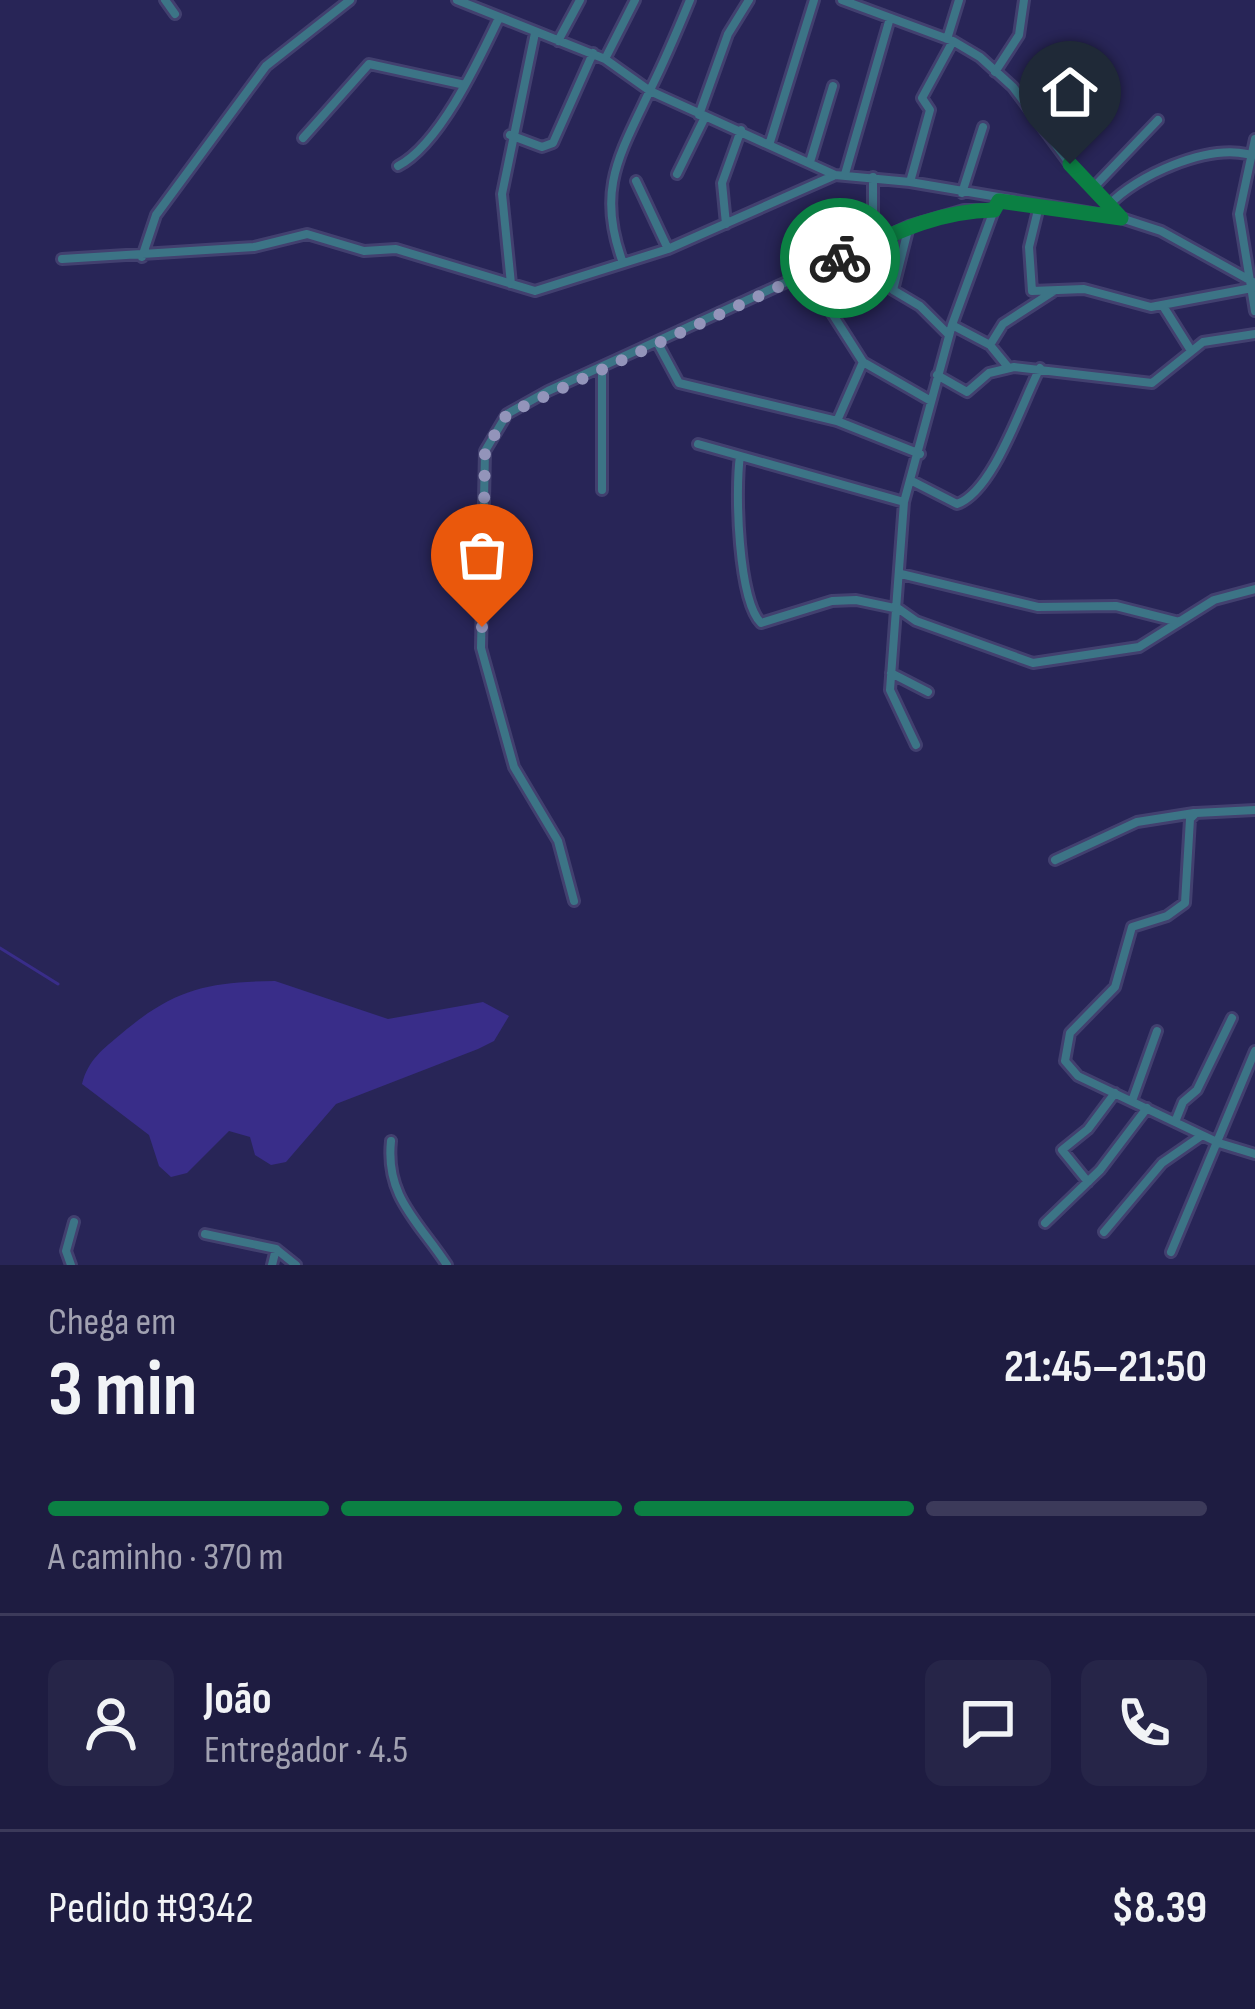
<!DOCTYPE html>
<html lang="pt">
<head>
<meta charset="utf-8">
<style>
  body { margin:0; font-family:"Sofia Sans Condensed",sans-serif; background:#262548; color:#f1f3f6; height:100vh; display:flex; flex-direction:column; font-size:45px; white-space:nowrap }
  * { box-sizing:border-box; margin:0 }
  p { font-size:39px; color:#a1a1b1 }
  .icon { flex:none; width:66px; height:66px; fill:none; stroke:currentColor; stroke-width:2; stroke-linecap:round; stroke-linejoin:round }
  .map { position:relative; height:1265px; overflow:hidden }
  .details { display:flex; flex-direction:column; background:#1e1c41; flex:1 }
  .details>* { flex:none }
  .pin { position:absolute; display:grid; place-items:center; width:102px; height:102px; color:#fff; margin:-123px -51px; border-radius:50% 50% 50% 0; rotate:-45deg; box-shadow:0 0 12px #0007 }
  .pin .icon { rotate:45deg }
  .courier { position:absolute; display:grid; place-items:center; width:120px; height:120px; margin:-60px; border:9px solid #0b8043; border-radius:50%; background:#fff; color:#222; box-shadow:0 3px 15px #0007 }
  .head em { font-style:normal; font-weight:700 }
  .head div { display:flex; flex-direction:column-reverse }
  .head { display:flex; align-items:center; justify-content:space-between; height:204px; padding:0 48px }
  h1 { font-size:78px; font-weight:700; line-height:90px }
  .bar { display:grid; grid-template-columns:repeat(4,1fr); gap:18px 12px; align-content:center; height:144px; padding:0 48px }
  .bar i { height:15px; border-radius:9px; background:#3c3a5a }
  .bar .selected { background:#0b8043 }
  .bar p { grid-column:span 4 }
  .line { display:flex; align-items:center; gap:30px; padding:0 48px; border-top:3px solid #3c3a5a }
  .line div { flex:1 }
  .round { display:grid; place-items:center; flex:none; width:126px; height:126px; border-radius:18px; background:#262548 }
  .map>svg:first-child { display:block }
  .water { fill:#392d89 }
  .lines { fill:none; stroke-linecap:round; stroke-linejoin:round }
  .stream { stroke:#392d89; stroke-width:3 }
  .minor-casing { stroke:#42406f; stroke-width:14 }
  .minor { stroke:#3c7486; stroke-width:8 }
  .done { stroke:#9394ba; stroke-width:12; stroke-dasharray:0 21.6 }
  .route { stroke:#0b8043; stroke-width:15 }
</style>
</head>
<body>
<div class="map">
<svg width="1255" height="1265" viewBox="0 0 1255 1265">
  <rect width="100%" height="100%" fill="#282557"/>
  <!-- water -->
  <path class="water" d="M275 981 388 1019 483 1002 509 1016 494 1041 478 1049 336 1104 286 1162 271 1165 255 1155 250 1137 229 1131 187 1173 171 1177 159 1166 149 1135 82 1084C88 1060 103 1049 121 1034 174 989 207 982 275 981Z"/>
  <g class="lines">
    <!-- stream -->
    <path class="stream" d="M0 948 58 984"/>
    <!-- minor casing -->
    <g class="minor-casing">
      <path id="minor" d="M165 0 175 14
        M457 0 605 59 650 91 835 175 910 182 1121 218 1161 231 1255 283
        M842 0 953 41 980 57 1013 87 1070 164 1121 218
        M947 39 959 0
        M558 41 580 0
        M605 59 635 0
        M995 72 1019 35 1024 0
        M699 115 728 34 749 0
        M1044 126 1067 104 1075 69
        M510 135 542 147 553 143 593 53
        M303 138 369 64 465 85
        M1255 139 1239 214 1255 311
        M770 142 814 0
        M810 162 833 86
        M398 166C439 145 478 62 498 20
        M677 174 705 117
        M845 174 890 18
        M873 177V241
        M636 181 668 249
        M910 182 930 110 922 98 953 41
        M1093 188 1158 120
        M962 193 983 127
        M1109 205C1137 175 1206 145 1247 154
        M1039 206 1029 247 1032 291 1084 289 1151 307 1252 288
        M726 224 722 183 741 130
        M909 226 893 290 920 306 949 335
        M142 257 156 215 266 66 350 0
        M62 259 254 247 307 234 364 251 396 249 535 291 668 249 833 176
        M623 263C595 188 621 153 652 86 666 58 678 29 690 0
        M807 274 863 362 931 401
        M511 284 502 194 535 33
        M1163 306 1190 349
        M952 325 990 345 1008 367
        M657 342 679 383 837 421 920 454
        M990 345 1003 324 1054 291
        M937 375 967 392 989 373 1014 367 1152 383 1203 342 1255 334
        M837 421 863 362
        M698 444 904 502
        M740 456C735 490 738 600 761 623L832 601 856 600 899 609 916 621 1033 663 1139 647 1214 600 1255 589
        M912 481 957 504C994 491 1022 402 1040 368
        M602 490V368
        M901 574 1038 607 1116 606 1179 622
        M891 673 928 692
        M916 745 890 690 904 502 952 325 994 210
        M1255 810 1196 813 1190 819 1185 903 1167 916 1132 927 1115 987 1070 1033 1065 1061 1078 1076 1219 1143 1255 1154
        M1055 860 1137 822 1194 813
        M574 901 558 841 514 767 481 648 485 451 507 414 548 391 909 226 964 210H994
        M1132 1101 1157 1031
        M1175 1122 1183 1102 1197 1090 1232 1018
        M391 1141C385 1197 419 1222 447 1265
        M1088 1182 1062 1150 1088 1129 1115 1093
        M1045 1223 1100 1170 1147 1108
        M1104 1232 1162 1163 1201 1136
        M205 1234 276 1249 296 1265
        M1171 1252 1255 1051
        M71 1265 66 1251 74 1222
        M272 1265 276 1249"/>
    </g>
    <!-- minor -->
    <use href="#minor" class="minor"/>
  </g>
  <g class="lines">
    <!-- done -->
    <path class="done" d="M482 627 485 451 507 414 840 258"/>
    <!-- route -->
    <path class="route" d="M840 258C892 234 936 211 994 210L999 201 1121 218 1070 164"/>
  </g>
</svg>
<div class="pin" style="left:482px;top:627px;background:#ea580c"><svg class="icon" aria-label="bag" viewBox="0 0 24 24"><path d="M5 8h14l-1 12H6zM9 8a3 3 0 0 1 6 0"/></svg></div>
<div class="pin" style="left:1070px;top:164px;background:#1f2937"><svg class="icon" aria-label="home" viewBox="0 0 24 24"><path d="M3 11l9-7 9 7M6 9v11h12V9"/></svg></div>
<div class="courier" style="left:840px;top:258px"><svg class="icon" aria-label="bike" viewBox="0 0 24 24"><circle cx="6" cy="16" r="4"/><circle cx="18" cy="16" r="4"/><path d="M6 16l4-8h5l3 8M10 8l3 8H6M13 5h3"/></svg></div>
</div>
<section class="details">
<div class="head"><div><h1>3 min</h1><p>Chega em</p></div><em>21:45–21:50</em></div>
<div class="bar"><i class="selected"></i><i class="selected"></i><i class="selected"></i><i></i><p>A caminho · 370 m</p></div>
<div class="line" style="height:216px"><a class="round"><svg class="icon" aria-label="person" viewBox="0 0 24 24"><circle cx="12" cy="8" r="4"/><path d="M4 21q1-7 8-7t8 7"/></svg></a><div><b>João</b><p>Entregador · 4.5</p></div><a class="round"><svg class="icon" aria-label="chat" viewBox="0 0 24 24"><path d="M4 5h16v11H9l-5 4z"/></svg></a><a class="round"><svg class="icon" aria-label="phone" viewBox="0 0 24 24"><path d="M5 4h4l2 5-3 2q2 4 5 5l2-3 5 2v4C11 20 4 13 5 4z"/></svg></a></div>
<div class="line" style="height:156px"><div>Pedido #9342</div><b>$8.39</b></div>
</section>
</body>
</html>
